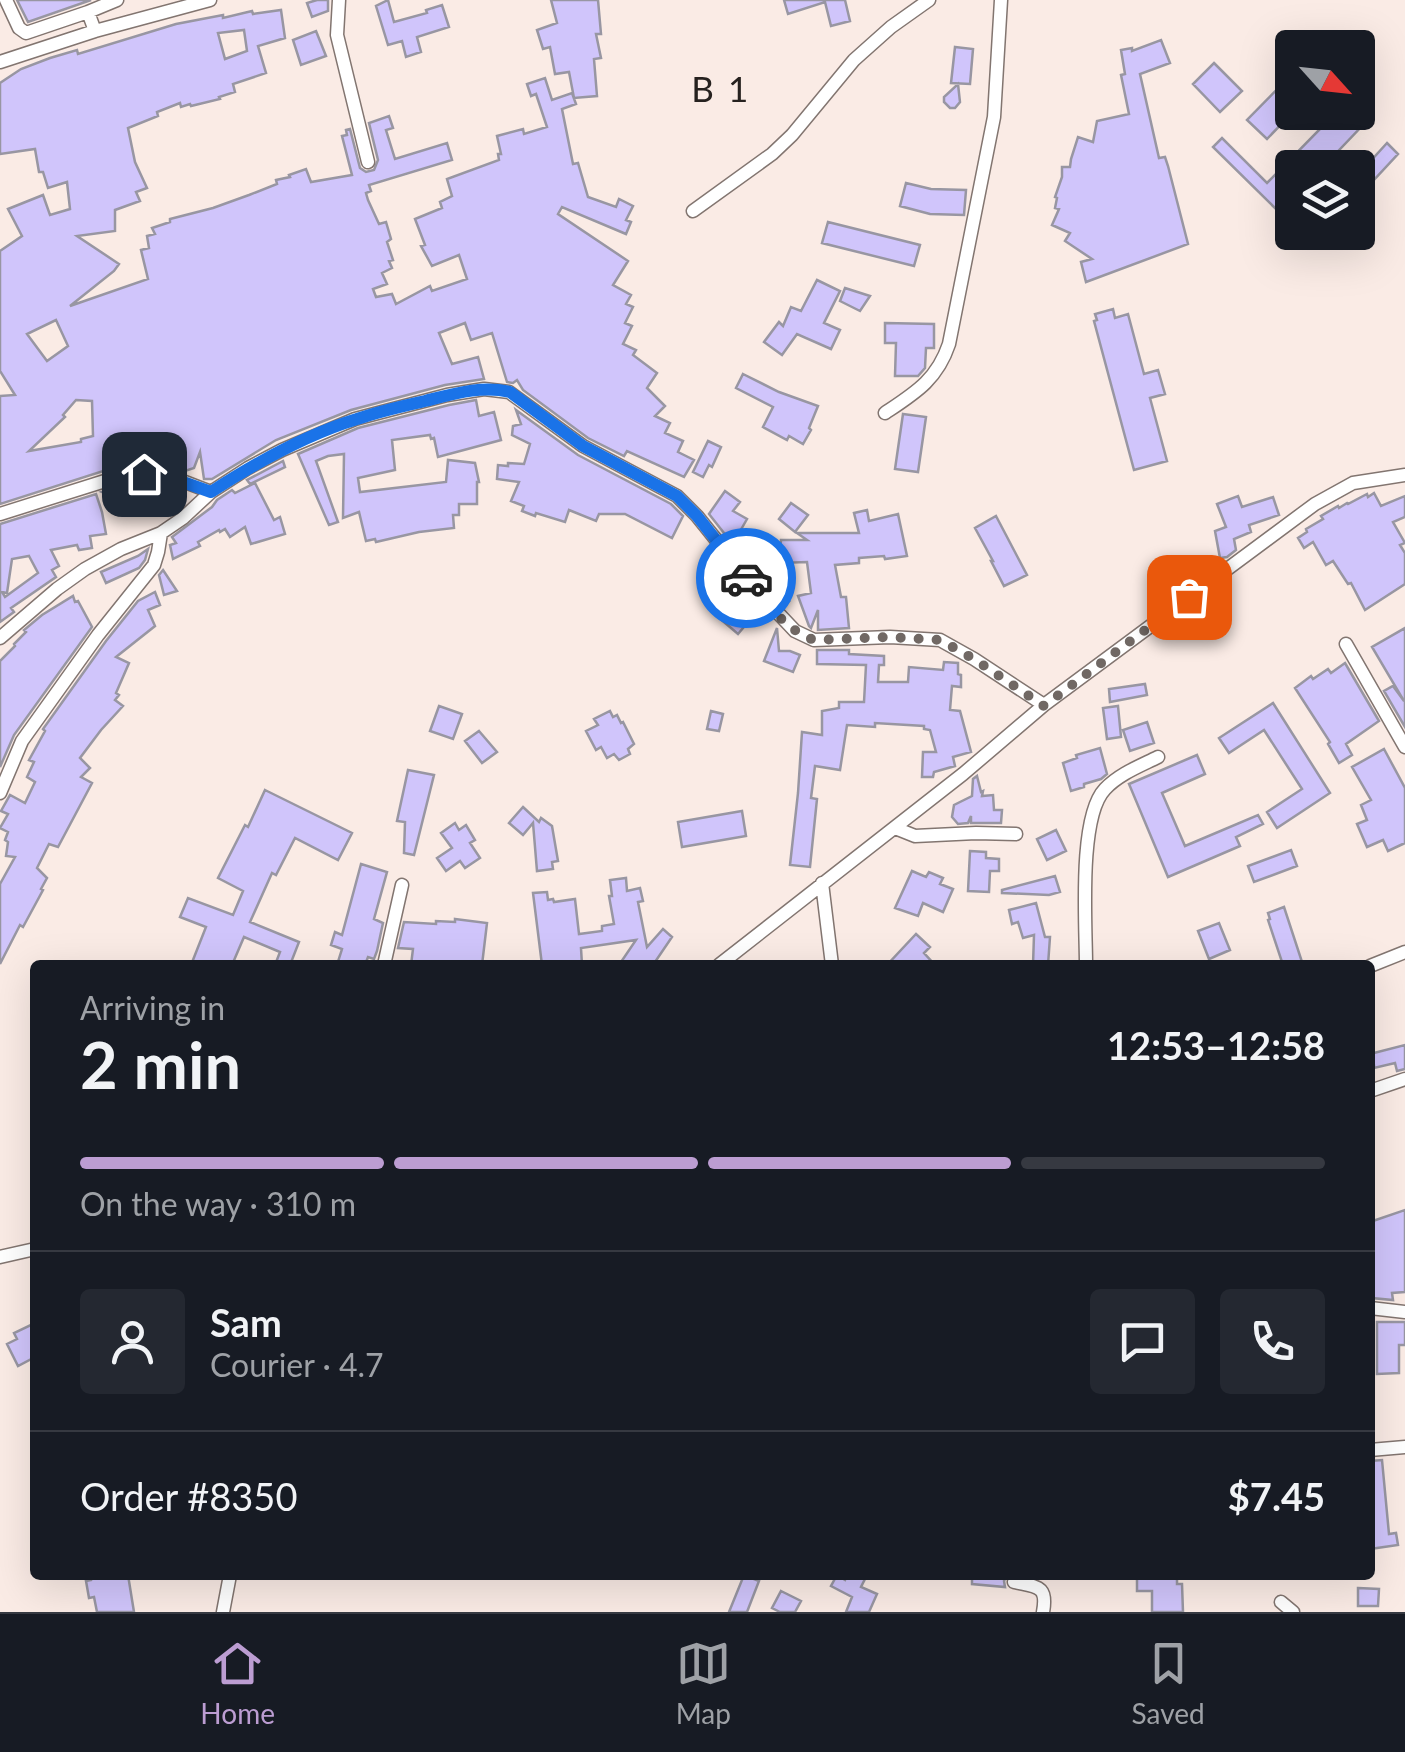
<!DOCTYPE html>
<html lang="en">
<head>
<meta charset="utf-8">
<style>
  body { margin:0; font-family:Lato,sans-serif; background:#242831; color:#f1f3f6; height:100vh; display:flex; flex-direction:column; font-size:38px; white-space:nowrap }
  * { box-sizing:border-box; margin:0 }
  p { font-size:32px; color:#9ea1a6 }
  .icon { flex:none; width:55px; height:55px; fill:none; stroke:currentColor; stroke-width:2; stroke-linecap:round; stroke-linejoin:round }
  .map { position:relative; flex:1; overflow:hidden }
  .details { position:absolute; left:30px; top:960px; width:1345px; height:620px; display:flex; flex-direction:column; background:#171b24; border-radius:10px; box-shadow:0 10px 40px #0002 }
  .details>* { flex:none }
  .needle { width:65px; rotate:117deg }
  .tools { position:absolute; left:1275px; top:30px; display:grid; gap:20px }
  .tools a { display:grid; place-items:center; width:100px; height:100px; border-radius:10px; background:#171b24; box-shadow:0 10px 40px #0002; font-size:50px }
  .pin { position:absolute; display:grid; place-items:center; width:85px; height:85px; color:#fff; margin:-42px; border-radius:20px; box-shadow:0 5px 15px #0006 }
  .courier { position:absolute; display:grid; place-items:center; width:100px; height:100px; margin:-50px; border:8px solid #1a73e8; border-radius:50%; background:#fff; color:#222; box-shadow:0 2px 12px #0007 }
  .overview em { font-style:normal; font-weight:700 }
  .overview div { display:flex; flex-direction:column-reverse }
  .overview { display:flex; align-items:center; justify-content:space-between; height:170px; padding:0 50px }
  h1 { font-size:65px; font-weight:700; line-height:75px }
  .bar { display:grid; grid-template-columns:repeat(4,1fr); gap:15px 10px; align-content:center; height:120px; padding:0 50px }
  .bar i { height:12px; border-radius:8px; background:#363941 }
  .bar .on { background:#bc9dd2 }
  .bar p { grid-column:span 4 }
  .line { display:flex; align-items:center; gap:25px; padding:0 50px; border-top:2px solid #363941 }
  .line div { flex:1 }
  .round { display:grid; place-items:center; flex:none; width:105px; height:105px; border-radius:10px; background:#242831 }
  .tabs { display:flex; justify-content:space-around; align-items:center; height:140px; border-top:2px solid #363941; background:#171b24; font-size:28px; color:#9ea1a6 }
  .tabs a { display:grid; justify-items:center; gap:5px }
  .tabs .on { color:#bc9dd2 }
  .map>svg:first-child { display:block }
  .building { fill:#d0c5fb; stroke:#9896a2; stroke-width:2.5; fill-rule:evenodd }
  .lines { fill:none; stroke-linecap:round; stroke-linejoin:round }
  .street-casing { stroke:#827570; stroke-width:15 }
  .street { stroke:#fff; stroke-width:12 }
  .done { stroke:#706864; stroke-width:10; stroke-dasharray:0 18 }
  .route { stroke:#1a73e8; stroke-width:12 }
  .labels { text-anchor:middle; stroke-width:9; stroke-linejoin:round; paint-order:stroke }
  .quarter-label { font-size:35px; letter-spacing:2.5px; fill:#26211f; stroke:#faebe5 }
</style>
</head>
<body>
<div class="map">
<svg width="1405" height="1612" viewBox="0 0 1405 1612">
  <rect width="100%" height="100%" fill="#faebe5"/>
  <!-- building -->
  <path class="building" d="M17 0H91L28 22Z
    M317 0H328V11L312 17 307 3Z
    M388 0 394 22 427 13 426 10 442 5 449 27 417 37 421 52 406 57 402 41 388 45 376 6Z
    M551 0H598L601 34H596L601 58 594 59 597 96 574 98 569 72 555 74 550 47 543 49 537 30 557 23Z
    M784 0H845L850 21 831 26 825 2 788 14Z
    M281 10 285 38 258 46 266 73 233 84 235 92 219 97 220 99 191 106 190 104 181 107 180 103 157 112 158 116 128 128 135 162 147 188 136 192 140 201 115 210V231L77 236 119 264 114 271 70 306 148 279 141 250 149 248 147 236 155 234 152 228 170 222V219L213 208 249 195 277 184 276 180 290 177 289 175 306 169 311 182 352 175 342 136 347 135 346 130 350 129 360 168 366 172 374 170 378 160 369 123 389 116 393 128 386 130 395 159 447 143 452 160 369 185 371 191 366 193 368 200 379 224 386 222 391 239 387 242 393 260 389 261 392 268 382 273 387 284 373 289 376 297 392 294 396 304 430 286 432 291 467 279 459 255 432 266 421 246 425 245 415 219 442 208 440 202 452 196 447 179 499 160 498 154H501L497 136 523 129 524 134 547 127 536 94 531 96 527 84 545 78 552 100 572 93 576 104 562 109 573 164 578 163 588 197 616 207 619 199 633 206 626 220 631 222 626 234 562 207 558 214 628 261 613 285 631 295 626 304 633 307 625 323 632 326 623 344 636 350 633 355 657 373 647 388 665 406 655 416 670 423 665 433 683 441 678 452 694 460 684 477 627 451 624 456 588 438 523 390 517 380 513 383 507 382 492 333 471 340 465 323 439 333 452 364 478 357 484 379 445 385 351 410 276 440 212 479H204L200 452 194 468 185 471 167 465H122L0 504V396L15 395 0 371V251L22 236 8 209 43 195 50 215 70 209 67 182 48 188 43 172H39L35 149 0 154V83L21 69 50 58 77 50 78 54 176 24 223 15V18L252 11 253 14ZM244 30 247 51 225 59 218 33ZM56 320 68 346 47 361 27 334ZM76 400 92 401 93 436 81 439V442L29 451 65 417 63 415Z
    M316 31 326 56 301 65 293 40Z
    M1161 40 1170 63 1140 74 1159 158 1165 157 1168 166 1188 244 1086 282 1081 262 1092 259 1065 241 1070 233 1052 225 1059 209 1055 208 1057 198 1055 197 1062 177V167H1070L1071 159 1078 137 1093 142 1097 121 1129 114 1121 75 1125 74 1121 50 1132 48V51Z
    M955 47 973 49 970 84 951 83Z
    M1214 63 1242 91 1220 112 1193 84Z
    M1292 74V113L1267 139 1247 120Z
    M958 84 960 102 955 108H950L944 102V97Z
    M1309 112H1348L1362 126 1322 168H1292V196L1278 211 1213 147 1222 138 1267 183 1323 126Z
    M1387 143 1398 154 1358 197V175Z
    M906 183 931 189 966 190 964 215 930 214 900 206Z
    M828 222 920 245 914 266 822 243Z
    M817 280 840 291 824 323 840 330 831 349 797 334 782 355 764 342 779 322 783 326 791 307 801 311Z
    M845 288 870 296 860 311 840 301Z
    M1113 309 1115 318 1128 314 1144 374 1158 370 1165 394 1150 398 1167 461 1134 470 1094 321 1097 320 1095 314Z
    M885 323 934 324V348H926L925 368 918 376H895L896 343H885Z
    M743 374 779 392 818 406 809 428 811 430 803 444 789 436 787 440 763 427 773 407 736 388Z
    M476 400 479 416 494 412 501 440 438 457 434 438 431 439 430 435 392 440 395 470 358 478 360 492 446 482 448 460 475 463 479 482H477V504H459V515H453L454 528 419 532 376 542 375 539 366 541 359 512 343 518 344 454 328 456 316 461 338 522 329 525 298 454 358 428 449 405Z
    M516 410 578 455 671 504 683 516 672 538 625 514H599L596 521 569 510 565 522 536 513 535 516 522 511 524 506 511 501 519 482 497 479 498 465 508 466V463L524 464 530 444 512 435 513 426 521 424Z
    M903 414 926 417 918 472 895 469Z
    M708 441 721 447 712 467 709 465 703 477 693 472Z
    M283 461 285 467 250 484 247 480Z
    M255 483 274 520 280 517 285 534 251 544 245 527 230 537 225 529 220 532 219 530 198 542 200 546 173 559 170 545 176 543 172 537 212 507 217 500 232 490 235 493Z
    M126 485H165L184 493 177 510 168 516 130 504 102 492Z
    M725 491 740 502 733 511 747 519 735 540 724 533 709 514Z
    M1374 493 1381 506 1405 496V517L1393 522 1405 543 1400 545 1405 553V584L1365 610 1351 583 1348 584 1333 561 1326 565 1313 542 1304 548 1298 538 1307 532 1306 529 1323 519 1321 516 1338 506 1339 508 1347 503 1348 504 1367 494 1368 497Z
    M96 494 102 512 106 534 90 536 92 548 79 550 77 545 51 550 59 566 52 570 56 577 11 608 14 612 0 622V524ZM29 556 38 573 5 597 2 592 7 593 12 559Z
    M1238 496 1242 507 1273 497 1279 515 1249 525 1251 532 1234 539 1236 550 1227 557 1220 558 1215 531 1226 527 1217 504Z
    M791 503 808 515 795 532 779 519Z
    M867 510 869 521 898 514 907 556 885 559 884 556 859 558V563L835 565 841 597H846L849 628 818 630V610L811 628 809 626 798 596 811 593 807 562 779 563 781 540H807L797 533H859L854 513Z
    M996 516 1027 575 1004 586 991 561H993L975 528Z
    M757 545 789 601 783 604 741 555Z
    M148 549 145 560 139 568 106 583 101 572 138 556Z
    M163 570 177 591 164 595 159 575Z
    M155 592 160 605 148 610 155 626 116 657 129 663 116 693 119 695 115 700 123 706 101 730 80 758 90 768 81 777 92 783 58 847 49 844 37 868 47 878 41 889 43 890 23 927 20 925 0 964V884L15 857 6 856 8 842 5 840 8 832 0 828 8 814 1 811 10 795 25 803 35 782 27 777 34 762 29 760 45 731 43 729 106 641 138 601Z
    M73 596 75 602 78 601 92 627 14 735 0 767V661L15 646 14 644 26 632 24 630 42 615Z
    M733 597 754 615 738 634 717 616Z
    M777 628 779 651H790L800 655 793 672 764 661Z
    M1405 628V727L1384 691 1393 686 1404 701 1372 647Z
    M817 650H849V654L884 656V665H879L878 682H908L909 667 943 670 944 662 958 663V674L961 675V687L952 686 950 710 960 711 971 752 953 757 955 766 934 772 933 777H922L923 752H936L930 730 924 729V726L875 723V727L847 725 840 770 815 766 811 798 817 799 810 867 790 865 798 793 802 732 822 735V711L839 708V702H864L866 665 817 664Z
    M1345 663 1379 721 1346 744 1352 755 1339 763 1328 744 1330 742 1295 688 1311 676 1313 679 1328 669 1331 673Z
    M1145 684 1147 695 1110 702 1109 689Z
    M1273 703 1330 793 1277 828 1267 812 1302 789 1264 730 1229 753 1219 738Z
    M439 706 462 714 453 739 430 731Z
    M1118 706 1121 737 1107 739 1103 708Z
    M610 711 613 717 617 715 621 723 623 722 634 744 628 749 630 754 619 760 614 754 607 758 601 747 596 750 586 731 598 725 594 719Z
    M711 711 723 714 719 731 707 729Z
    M1147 722 1154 743 1130 751 1123 730Z
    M479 731 497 752 482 763 465 741Z
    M1100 748 1107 774 1101 779 1084 784V787L1071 791 1063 763 1077 758 1076 755Z
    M1384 749 1405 788V843L1388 851 1383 840 1367 847 1357 824 1367 820 1361 805 1371 800 1352 767Z
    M1197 755 1205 774 1162 793 1185 846 1258 815 1263 824 1236 837 1240 846 1168 877 1129 784Z
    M408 770 434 775 414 855 404 853 405 822 397 821Z
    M977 776 981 792 983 791 982 796 993 795 994 810H1002L1001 823H971V816L968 823 958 824 952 817 954 805 972 796 973 779Z
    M265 790 352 833 338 860 295 838 276 875 272 873 250 922 299 942 290 965H275L280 952 244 937 232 965H191L206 927 180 917 188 898 233 915 243 891 218 878 245 825 248 827Z
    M523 807 539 822 541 818 552 826 558 861 552 862 553 869 537 871 533 823 523 835 509 823Z
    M742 811 746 836 682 847 678 822Z
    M455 823 459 830 466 825 475 840 470 843 480 858 465 868 460 861 446 871 437 858 452 848 441 833Z
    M1056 830 1066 851 1047 860 1037 839Z
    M1291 850 1297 866 1254 882 1248 866Z
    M970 851 986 852V858L999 859V871H990L989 892 968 891Z
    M361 864 387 872 374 919 383 923 377 951 374 959 368 957 365 965H337L342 949 331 945 335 932 342 935Z
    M912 871 926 877 929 872 943 878 940 884 953 889 943 912 923 903 918 916 895 908Z
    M1055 876 1060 892 1049 895 1002 893V890Z
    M626 878 627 891 640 888 643 901 638 902 647 947 663 929 672 937 653 965H619L636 940 581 948 582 965H566L565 962 542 965 533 893 547 892 548 900 553 899 554 902 575 899 579 934 602 931V926L614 924 609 896H612L610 880Z
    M1036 903 1045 937H1050L1048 965H1033L1034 935 1023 938 1018 922 1012 924 1009 910Z
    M1284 907 1303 965H1283L1268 920 1270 919 1268 913Z
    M455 919 487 923 482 965H411L413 949 398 948 404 922 436 924V921L455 922Z
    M1219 923 1230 950 1209 959 1198 931Z
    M916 934 930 947 924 953 935 965H887Z
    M1405 1045V1069L1397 1071 1395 1063 1374 1068V1066L1370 1067V1054Z
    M1405 1210V1292L1392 1293 1393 1300 1372 1298 1370 1222Z
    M1377 1322H1405V1345H1399V1373L1377 1374Z
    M35 1323V1357L18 1366 7 1344 17 1339 14 1333Z
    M1382 1460 1389 1534 1396 1533 1398 1545 1370 1549V1461Z
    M91 1575H128L134 1612H97L94 1597 89 1598 86 1581 91 1580Z
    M744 1575 759 1581 747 1612H729Z
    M837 1575 845 1580 847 1575H867L861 1587 877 1594 869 1612H846L852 1597 831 1586Z
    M972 1575H1007L1004 1581 1005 1587 972 1584Z
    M1137 1575H1177V1584H1182L1183 1612H1152V1591H1137Z
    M1358 1588 1379 1589 1378 1606H1358Z
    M781 1591 801 1601 795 1612H780L772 1608Z"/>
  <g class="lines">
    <!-- street casing -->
    <g class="street-casing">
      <path id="street" d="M6 0 19 28 26 33 88 12
        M339 0 337 35 368 162
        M95 31 88 12 117 0
        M0 62 95 31 210 0
        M693 211 772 154 792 135 854 60 891 27 929 0
        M885 413C915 393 937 380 949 344L994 117 1001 0
        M0 514 124 475H167L211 492
        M0 638 57 589 85 569 121 549 161 533 183 518 211 492 248 468 282 450 355 419 447 395 484 389 509 392 583 446 677 496 697 516 758 592 795 631 814 640 890 637 940 640 974 659 1044 705
        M1346 644 1405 747
        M0 793 22 741 98 635 154 565 158 552 161 533
        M895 828 915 836 976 833 1016 834
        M822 883 832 965
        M384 965 402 885
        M719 965 963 774 1044 705 1315 504 1353 483 1405 475
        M1086 965C1086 925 1078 817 1105 789 1119 774 1140 766 1158 757
        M1370 966 1405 952
        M1370 1091 1405 1079
        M0 1257 35 1249
        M1370 1308 1405 1312
        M1370 1450 1405 1447
        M1014 1582C1037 1587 1048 1585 1043 1612
        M1281 1602 1293 1612
        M223 1612 230 1575"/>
    </g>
    <!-- street -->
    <use href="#street" class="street"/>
  </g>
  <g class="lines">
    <!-- done -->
    <path class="done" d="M746 578C765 601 785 630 814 640L890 637 940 640 974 659 1044 706 1189 597"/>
    <!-- route -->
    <path class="route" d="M144 474 166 476 211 492C257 462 305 435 357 419 380 411 403 406 425 401 453 394 481 385 510 392L583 446 677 496 697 516 746 578"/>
  </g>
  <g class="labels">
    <!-- quarter labels -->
    <g class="quarter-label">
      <text x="721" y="102">B 1</text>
    </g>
  </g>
</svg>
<div class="tools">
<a><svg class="needle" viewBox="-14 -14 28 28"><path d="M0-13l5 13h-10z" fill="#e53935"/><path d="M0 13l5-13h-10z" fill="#9ea1a6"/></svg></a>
<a><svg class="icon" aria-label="layers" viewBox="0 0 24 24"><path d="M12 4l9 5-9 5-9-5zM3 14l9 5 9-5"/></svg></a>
</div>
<div class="pin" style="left:1189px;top:597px;background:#ea580c"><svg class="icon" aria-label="bag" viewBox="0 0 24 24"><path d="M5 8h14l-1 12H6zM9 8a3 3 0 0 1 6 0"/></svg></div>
<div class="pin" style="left:144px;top:474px;background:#1f2937"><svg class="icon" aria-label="home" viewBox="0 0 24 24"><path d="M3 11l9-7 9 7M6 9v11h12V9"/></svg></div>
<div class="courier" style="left:746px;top:578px"><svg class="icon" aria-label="car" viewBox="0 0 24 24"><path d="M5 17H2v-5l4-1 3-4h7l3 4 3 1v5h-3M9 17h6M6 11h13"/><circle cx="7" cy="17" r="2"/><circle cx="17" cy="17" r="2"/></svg></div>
<section class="details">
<div class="overview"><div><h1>2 min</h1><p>Arriving in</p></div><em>12:53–12:58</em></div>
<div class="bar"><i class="on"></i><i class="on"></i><i class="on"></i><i></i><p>On the way · 310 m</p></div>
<div class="line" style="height:180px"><a class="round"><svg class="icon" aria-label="person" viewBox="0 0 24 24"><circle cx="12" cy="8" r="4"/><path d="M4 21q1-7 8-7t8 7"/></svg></a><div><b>Sam</b><p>Courier · 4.7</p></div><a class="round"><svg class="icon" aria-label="chat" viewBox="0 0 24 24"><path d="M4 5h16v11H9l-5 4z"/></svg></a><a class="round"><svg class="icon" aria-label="phone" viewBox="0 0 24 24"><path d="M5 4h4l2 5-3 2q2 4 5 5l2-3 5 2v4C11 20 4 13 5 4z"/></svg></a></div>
<div class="line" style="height:130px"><div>Order #8350</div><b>$7.45</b></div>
</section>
</div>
<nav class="tabs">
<a class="on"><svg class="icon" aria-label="home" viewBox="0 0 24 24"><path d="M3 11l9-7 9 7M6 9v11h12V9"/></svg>Home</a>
<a><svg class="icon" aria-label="map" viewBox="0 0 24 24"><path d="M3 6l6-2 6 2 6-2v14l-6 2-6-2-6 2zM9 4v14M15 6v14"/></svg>Map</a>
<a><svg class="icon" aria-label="saved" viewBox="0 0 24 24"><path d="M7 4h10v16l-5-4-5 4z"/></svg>Saved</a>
</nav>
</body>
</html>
